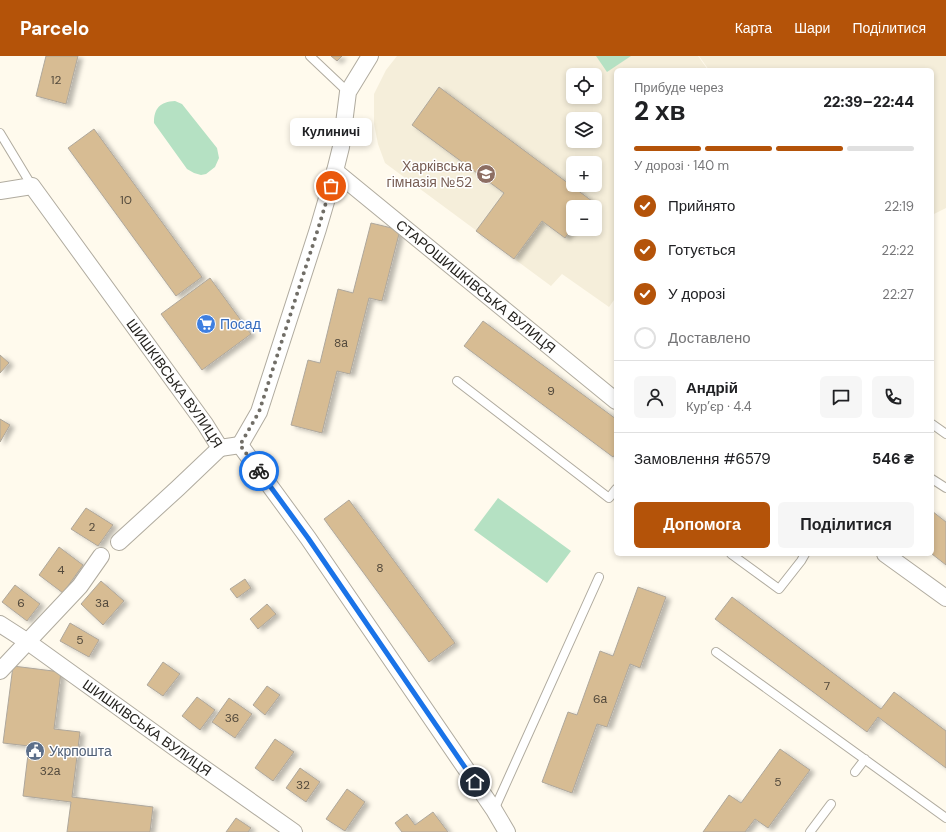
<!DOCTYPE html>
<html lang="uk">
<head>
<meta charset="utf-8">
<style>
  body { margin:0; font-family:"DM Sans",sans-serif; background:#f6f6f6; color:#202124; height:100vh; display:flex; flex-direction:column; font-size:15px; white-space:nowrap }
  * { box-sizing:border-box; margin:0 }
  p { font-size:13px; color:#757577 }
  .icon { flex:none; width:22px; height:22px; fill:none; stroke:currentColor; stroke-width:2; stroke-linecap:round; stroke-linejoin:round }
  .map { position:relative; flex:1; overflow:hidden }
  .panel { position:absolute; left:614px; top:12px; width:320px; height:488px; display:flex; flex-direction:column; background:#fff; border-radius:6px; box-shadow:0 2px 6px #0003 }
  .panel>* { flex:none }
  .controls { position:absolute; left:566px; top:12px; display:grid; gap:8px }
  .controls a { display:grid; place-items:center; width:36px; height:36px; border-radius:6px; background:#fff; box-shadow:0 2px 6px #0003; font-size:20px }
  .pin { position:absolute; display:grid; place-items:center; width:34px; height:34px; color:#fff; margin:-17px; border:2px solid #fff; border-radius:50%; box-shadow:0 1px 4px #0007 }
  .courier { position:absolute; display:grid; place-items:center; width:40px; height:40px; margin:-20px; border:3px solid #1a73e8; border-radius:50%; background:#fff; color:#222; box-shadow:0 1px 5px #0007 }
  .bubble { position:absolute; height:28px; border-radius:6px; background:#fff; box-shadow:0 2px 6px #0003; font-size:13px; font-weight:800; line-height:28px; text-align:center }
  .overview em { font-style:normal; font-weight:800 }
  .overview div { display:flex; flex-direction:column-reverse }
  .overview { display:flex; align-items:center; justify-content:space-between; height:68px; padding:0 20px }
  h1 { font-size:26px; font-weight:800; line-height:30px }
  .bar { display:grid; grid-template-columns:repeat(4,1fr); gap:6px 4px; align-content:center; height:48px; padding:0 20px }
  .bar i { height:5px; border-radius:3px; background:#e0e0e0 }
  .bar .selected { background:#b45309 }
  .bar p { grid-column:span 4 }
  .line { display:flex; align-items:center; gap:10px; padding:0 20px; border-top:1px solid #e0e0e0 }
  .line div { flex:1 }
  .round { display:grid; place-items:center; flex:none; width:42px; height:42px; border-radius:6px; background:#f6f6f6 }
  ol { padding:0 20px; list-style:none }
  li { display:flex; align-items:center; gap:12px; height:44px }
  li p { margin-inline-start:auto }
  li .icon { padding:4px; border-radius:50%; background:#b45309; color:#fff; stroke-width:4 }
  li:last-child { color:#757577 }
  li i { width:22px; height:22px; border:2px solid #e0e0e0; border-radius:50% }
  .action { display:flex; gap:8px; margin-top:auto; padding:8px 20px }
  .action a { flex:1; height:46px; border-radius:6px; background:#b45309; color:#fff; font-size:16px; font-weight:800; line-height:46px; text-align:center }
  .action a+a { background:#f6f6f6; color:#202124 }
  header { display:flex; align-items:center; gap:24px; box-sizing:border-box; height:56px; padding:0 20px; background:#b45309; color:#fff }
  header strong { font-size:19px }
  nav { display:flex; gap:22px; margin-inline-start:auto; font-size:14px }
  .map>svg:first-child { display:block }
  .built { fill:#f5eeda; fill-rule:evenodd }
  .green { fill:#b5e1c3 }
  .building { fill:#d7bc93; stroke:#aea79c; filter:url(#shadow) }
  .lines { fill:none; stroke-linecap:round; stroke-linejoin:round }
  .lane-casing { stroke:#b0ab9f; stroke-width:10 }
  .street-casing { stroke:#b0ab9f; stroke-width:18 }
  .lane { stroke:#fff; stroke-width:8 }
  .street { stroke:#fff; stroke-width:16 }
  .done { stroke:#716e67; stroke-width:4; stroke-dasharray:0 7.2 }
  .route { stroke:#1a73e8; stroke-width:5 }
  .labels { text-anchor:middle; stroke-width:3; stroke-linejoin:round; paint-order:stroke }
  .number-label { font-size:12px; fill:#52493c }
  .education-label { font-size:14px; fill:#785e54; stroke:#fff; text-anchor:end }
  .street-label { font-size:14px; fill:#25231f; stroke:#fff }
  .shop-label { font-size:14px; fill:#366cbe; stroke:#fff; text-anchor:start }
  .service-label { font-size:14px; fill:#4e5e75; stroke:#fff; text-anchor:start }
</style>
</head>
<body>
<header>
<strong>Parcelo</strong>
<nav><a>Карта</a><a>Шари</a><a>Поділитися</a></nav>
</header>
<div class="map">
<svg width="946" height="776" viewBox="0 0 946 776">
  <defs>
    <filter id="shadow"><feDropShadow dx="4.5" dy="2.5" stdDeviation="2" flood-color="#0004"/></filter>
  </defs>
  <rect width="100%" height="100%" fill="#fffaed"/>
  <!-- built -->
  <path class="built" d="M397 0H698L708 14H616V246L614 244 609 251 562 218 551 230 385 107 378 88 374 68V38L386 14ZM573 19H595V41H573ZM573 63H595V85H573ZM573 107H595V129H573ZM573 151H595V173H573Z
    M699 0H946V152L932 159V14H709Z"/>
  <!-- green -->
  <path class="green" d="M596 0H631L607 16Z
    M175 45 182 48 217 92 219 102 215 111 206 118 201 119 194 117 187 113 154 67C154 52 160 46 175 45Z
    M498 442 571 495 547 527 474 474Z"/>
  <!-- building -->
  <path class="building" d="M46 0H78L66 48 36 40Z
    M331 0H342L337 5Z
    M439 31 592 145 588 151H573V171L565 182 542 165 514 203 476 175 504 137 412 69Z
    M94 73 202 221 176 240 68 92Z
    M371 167 400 174 382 245 369 242 350 318 337 315 322 377 291 369 308 304 320 307 338 233 353 237Z
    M210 222 251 278 202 314 161 258Z
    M483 265 616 363V397L613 401 464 290Z
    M0 299 9 307 0 317Z
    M0 363 10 369 0 386Z
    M349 444 455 587 429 606 324 463Z
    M86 452 113 469 98 490 71 473Z
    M932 455 946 466V509L932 498Z
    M59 491 83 509 63 537 39 519Z
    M245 523 251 532 237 542 230 533Z
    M101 525 124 545 103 569 81 548Z
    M15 529 40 548 27 565 2 546Z
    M638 531 666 541 640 612 630 608 607 671 597 668 572 737 542 726 568 656 577 659 600 595 613 600Z
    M732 541 881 653 894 636 946 675V712L878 661 867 676 715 563Z
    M267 548 276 558 258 573 250 563Z
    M70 567 99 584 89 601 60 585Z
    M163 606 180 618 163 640 147 629Z
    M13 610 61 616 54 673 80 676 72 741 153 751 150 776H67L71 746 23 740 29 690 3 687Z
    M267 630 280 639 265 659 253 649Z
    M197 641 215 654 200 674 182 660Z
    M229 642 252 658 235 682 212 666Z
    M275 683 294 696 273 725 255 712Z
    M780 693 810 714 768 772 755 763 745 776H703L729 739 741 747Z
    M300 712 320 726 306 746 286 732Z
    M347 733 365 746 345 775 326 763Z
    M433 756 448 776H402L395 767 407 758 415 769Z
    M236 762 251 772 248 776H226Z"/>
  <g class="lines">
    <!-- lane casing -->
    <g class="lane-casing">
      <path id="lane" d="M310 0 348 36
        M0 77 32 130
        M457 325 609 442 616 433
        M932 368 946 378
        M932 423 946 432
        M731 498 779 533 801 505 805 498
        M716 596 946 762
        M855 716 865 703
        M494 754 599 521
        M810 776 831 748"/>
    </g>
    <!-- street casing -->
    <g class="street-casing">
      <g id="street">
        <path id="s1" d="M335 115 616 345"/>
        <path id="s2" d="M0 135 32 130 205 368 220 392 240 389"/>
        <path d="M240 389 308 482 494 754 507 776"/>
        <path d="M240 389 259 356 318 173 335 115 341 91 348 36 370 0"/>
        <path d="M119 486 178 432 220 392"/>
        <path d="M885 498 946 542"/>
        <path id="s3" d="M0 568 28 586 178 694 294 776"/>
        <path d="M0 615 80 530 101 500"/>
      </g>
    </g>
    <!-- lane -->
    <use href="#lane" class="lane"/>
    <!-- street -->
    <use href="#street" class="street"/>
  </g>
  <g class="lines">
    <!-- done -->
    <path class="done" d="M259 415 240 389 259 356 318 173 331 130"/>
    <!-- route -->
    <path class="route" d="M259 415 308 482 475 726"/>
  </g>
  <!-- icons -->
  <defs>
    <g id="school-disc" transform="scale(1)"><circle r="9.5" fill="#8d6e63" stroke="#fff"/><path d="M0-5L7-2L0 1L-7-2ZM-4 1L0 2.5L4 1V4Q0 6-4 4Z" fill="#fff"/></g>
    <g id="supermarket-disc" transform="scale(1)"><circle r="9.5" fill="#3f7fe0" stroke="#fff"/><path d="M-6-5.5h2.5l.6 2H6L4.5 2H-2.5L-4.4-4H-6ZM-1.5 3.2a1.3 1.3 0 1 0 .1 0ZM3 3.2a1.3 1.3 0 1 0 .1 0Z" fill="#fff"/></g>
    <g id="civic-disc" transform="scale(1)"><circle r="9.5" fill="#5c6f8a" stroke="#fff"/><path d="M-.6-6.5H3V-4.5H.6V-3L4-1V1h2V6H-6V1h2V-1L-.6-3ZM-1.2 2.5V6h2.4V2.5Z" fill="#fff"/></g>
  </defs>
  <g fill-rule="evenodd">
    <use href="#school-disc" x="486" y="118"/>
    <use href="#supermarket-disc" x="206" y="268"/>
    <use href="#civic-disc" x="35" y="695"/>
  </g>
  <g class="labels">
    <!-- number labels -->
    <g class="number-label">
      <text x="56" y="28">12</text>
      <text x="126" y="148">10</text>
      <text x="341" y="291">8а</text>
      <text x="551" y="339">9</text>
      <text x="92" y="475">2</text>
      <text x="380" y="516">8</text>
      <text x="61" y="518">4</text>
      <text x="21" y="551">6</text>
      <text x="102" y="551">3а</text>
      <text x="80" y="588">5</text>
      <text x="827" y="634">7</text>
      <text x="600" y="647">6а</text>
      <text x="232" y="666">36</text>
      <text x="50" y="719">32а</text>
      <text x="778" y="730">5</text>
      <text x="303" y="733">32</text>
    </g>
    <!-- education labels -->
    <g class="education-label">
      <text x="472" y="115">Харківська<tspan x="472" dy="16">гімназія №52</tspan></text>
    </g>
    <!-- street labels -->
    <g class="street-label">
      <text dy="5" stroke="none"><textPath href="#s1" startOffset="182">СТАРОШИШКІВСЬКА ВУЛИЦЯ</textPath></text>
      <text dy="5" stroke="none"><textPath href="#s2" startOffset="276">ШИШКІВСЬКА ВУЛИЦЯ</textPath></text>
      <text dy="5" stroke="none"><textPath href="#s3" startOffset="180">ШИШКІВСЬКА ВУЛИЦЯ</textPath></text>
    </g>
    <!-- shop labels -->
    <g class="shop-label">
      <text x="220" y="273">Посад</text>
    </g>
    <!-- service labels -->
    <g class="service-label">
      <text x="49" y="700">Укрпошта</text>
    </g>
  </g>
</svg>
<div class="controls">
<a><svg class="icon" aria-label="locate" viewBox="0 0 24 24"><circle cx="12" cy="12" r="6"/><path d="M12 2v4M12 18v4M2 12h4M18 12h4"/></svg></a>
<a><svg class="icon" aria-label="layers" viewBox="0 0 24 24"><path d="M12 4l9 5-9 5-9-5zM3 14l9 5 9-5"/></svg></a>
<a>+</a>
<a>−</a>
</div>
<div class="pin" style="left:331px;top:130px;background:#ea580c"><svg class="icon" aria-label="bag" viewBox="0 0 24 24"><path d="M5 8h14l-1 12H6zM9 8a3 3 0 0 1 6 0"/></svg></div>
<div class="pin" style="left:475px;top:726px;background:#1f2937"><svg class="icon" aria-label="home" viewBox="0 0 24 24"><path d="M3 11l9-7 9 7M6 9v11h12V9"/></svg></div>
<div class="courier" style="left:259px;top:415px"><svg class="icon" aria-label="bike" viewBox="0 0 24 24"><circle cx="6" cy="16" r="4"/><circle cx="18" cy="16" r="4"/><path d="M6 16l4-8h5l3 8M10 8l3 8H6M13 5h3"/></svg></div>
<div class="bubble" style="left:290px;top:62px;width:82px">Кулиничі</div>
<section class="panel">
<div class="overview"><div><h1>2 хв</h1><p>Прибуде через</p></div><em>22:39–22:44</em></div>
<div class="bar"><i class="selected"></i><i class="selected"></i><i class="selected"></i><i></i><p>У дорозі · 140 m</p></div>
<ol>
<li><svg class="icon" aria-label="check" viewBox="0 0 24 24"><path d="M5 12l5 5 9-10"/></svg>Прийнято<p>22:19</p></li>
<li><svg class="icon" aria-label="check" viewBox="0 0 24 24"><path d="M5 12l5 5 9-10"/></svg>Готується<p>22:22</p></li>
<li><svg class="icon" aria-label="check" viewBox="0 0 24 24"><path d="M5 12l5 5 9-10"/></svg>У дорозі<p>22:27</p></li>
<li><i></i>Доставлено</li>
</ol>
<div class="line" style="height:72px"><a class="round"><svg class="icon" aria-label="person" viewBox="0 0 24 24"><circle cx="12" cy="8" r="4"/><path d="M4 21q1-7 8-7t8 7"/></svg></a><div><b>Андрій</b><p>Кур’єр · 4.4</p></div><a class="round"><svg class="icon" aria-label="chat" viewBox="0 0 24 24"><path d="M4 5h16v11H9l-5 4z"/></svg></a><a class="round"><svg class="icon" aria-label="phone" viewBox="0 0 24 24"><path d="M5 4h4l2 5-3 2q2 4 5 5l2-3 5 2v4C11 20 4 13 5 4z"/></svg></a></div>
<div class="line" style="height:52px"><div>Замовлення #6579</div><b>546 ₴</b></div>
<div class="action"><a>Допомога</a><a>Поділитися</a></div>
</section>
</div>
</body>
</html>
